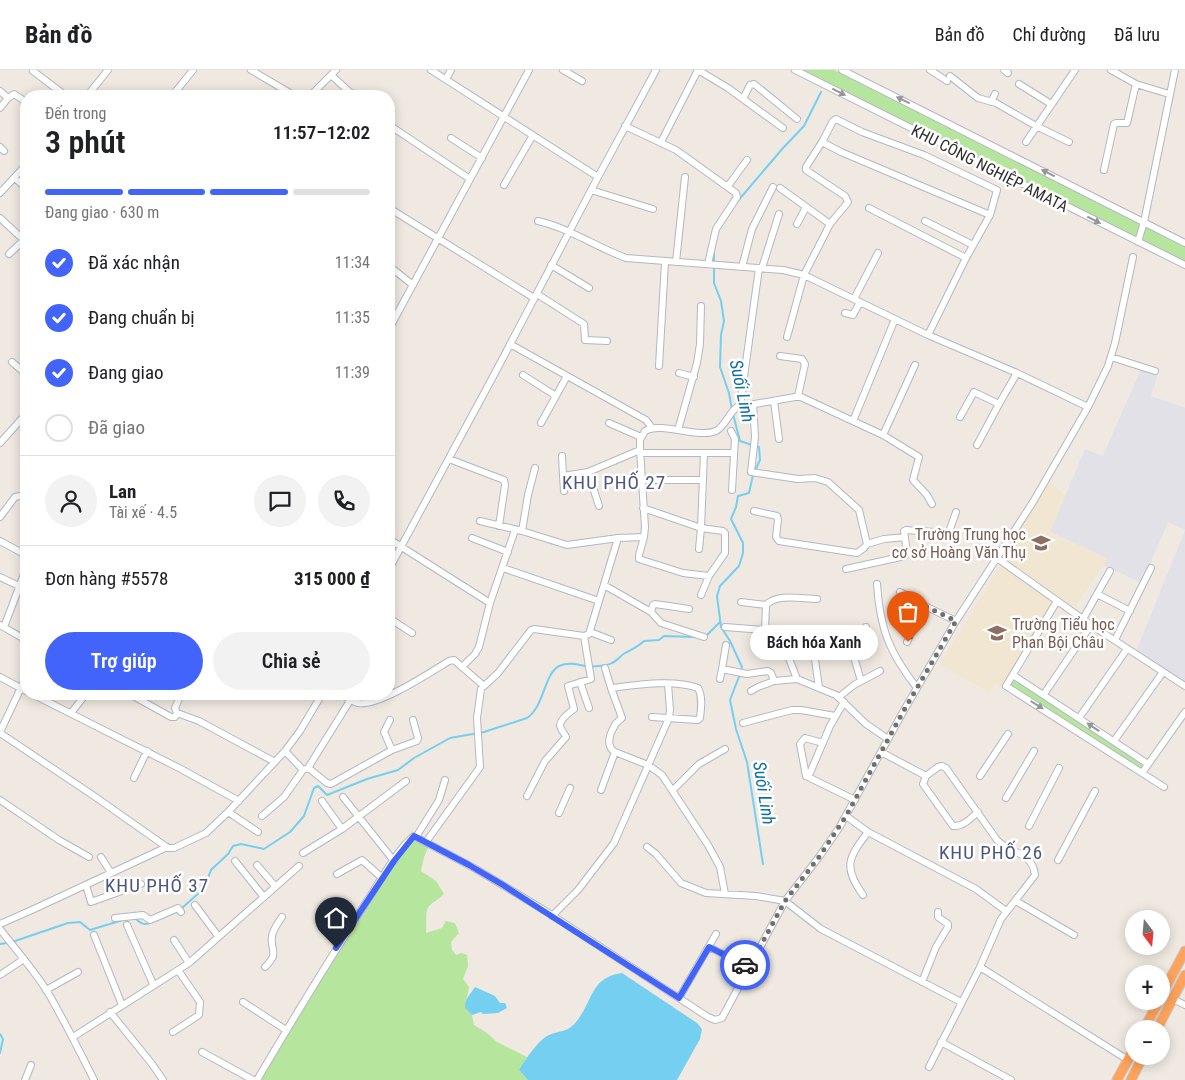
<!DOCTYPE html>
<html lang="vi">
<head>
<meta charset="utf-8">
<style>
  body { margin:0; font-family:"Roboto Condensed",sans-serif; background:#f2f2f2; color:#202124; height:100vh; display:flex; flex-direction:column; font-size:19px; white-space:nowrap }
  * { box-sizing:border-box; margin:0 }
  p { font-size:16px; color:#757577 }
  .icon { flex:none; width:28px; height:28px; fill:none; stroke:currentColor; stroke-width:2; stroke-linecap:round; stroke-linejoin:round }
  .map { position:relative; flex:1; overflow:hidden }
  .details { position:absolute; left:20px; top:20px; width:375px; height:610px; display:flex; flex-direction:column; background:#fff; border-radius:20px; box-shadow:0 2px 12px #0003 }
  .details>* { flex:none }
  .needle { width:32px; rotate:164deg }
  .fabs { position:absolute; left:1125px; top:840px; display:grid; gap:10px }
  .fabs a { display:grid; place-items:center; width:45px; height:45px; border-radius:50%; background:#fff; box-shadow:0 2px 12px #0003; font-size:25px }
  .pin { position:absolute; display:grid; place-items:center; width:42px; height:42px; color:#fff; margin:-51px -21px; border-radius:50% 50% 50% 0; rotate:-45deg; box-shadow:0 0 5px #0007 }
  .pin .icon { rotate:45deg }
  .courier { position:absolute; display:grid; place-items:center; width:50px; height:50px; margin:-25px; border:4px solid #4264fb; border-radius:50%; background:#fff; color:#222; box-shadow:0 1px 6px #0007 }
  .bubble { position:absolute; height:35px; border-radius:18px; background:#fff; box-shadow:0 2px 12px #0003; font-size:16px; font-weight:600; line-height:35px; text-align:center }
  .headline em { font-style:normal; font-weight:600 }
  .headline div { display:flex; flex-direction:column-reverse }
  .headline { display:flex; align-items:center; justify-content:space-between; height:85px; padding:0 25px }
  h1 { font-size:32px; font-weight:600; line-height:38px }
  .bar { display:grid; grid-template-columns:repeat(4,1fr); gap:8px 5px; align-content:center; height:60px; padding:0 25px }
  .bar i { height:6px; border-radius:4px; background:#e0e0e0 }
  .bar .on { background:#4264fb }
  .bar p { grid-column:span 4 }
  .line { display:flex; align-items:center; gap:12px; padding:0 25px; border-top:1px solid #e0e0e0 }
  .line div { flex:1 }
  .round { display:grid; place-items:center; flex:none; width:52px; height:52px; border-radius:26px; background:#f2f2f2 }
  ol { padding:0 25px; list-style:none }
  li { display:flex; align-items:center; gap:15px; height:55px }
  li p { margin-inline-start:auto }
  li .icon { padding:5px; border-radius:50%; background:#4264fb; color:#fff; stroke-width:4 }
  li:last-child { color:#757577 }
  li i { width:28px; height:28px; border:2px solid #e0e0e0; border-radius:50% }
  .action { display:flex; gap:10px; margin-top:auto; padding:10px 25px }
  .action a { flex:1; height:58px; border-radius:30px; background:#4264fb; color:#fff; font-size:20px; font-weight:600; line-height:58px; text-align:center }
  .action a+a { background:#f2f2f2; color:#202124 }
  header { display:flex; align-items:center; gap:30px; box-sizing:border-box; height:70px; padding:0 25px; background:#fff; border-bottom:1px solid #e0e0e0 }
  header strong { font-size:24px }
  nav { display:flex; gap:28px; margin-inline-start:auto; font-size:18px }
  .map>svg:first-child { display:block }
  .industrial { fill:#e3e1e8 }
  .education { fill:#f0e6d1 }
  .green { fill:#b6e59e }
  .water { fill:#75cff0 }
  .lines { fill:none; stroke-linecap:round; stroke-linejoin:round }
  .stream { stroke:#75cff0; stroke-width:2 }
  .minor-casing { stroke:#b4b7c1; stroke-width:8 }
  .highway-casing { stroke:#c9c9c9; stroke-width:11 }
  .minor { stroke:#fff; stroke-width:6 }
  .highway { stroke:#ffa35c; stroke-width:9 }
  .oneway { fill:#969696 }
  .done { stroke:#726f6d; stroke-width:5; stroke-dasharray:0 9 }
  .route { stroke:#4264fb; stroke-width:6 }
  .labels { text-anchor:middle; stroke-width:5; stroke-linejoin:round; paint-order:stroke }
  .street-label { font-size:16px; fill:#2e2e2e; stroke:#fff }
  .education-label { font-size:16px; fill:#785e54; stroke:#fff; text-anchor:end }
  .water-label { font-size:18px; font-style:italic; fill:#0d6fa3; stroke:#fff }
  .quarter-label { font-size:19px; letter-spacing:1px; fill:#4d5680; stroke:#fff }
</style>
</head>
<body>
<header>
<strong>Bản đồ</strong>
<nav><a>Bản đồ</a><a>Chỉ đường</a><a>Đã lưu</a></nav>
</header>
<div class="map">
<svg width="1185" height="1010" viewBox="0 0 1185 1010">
  <rect width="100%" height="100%" fill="#efe9e1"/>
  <!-- industrial -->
  <path class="industrial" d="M1141 299 1158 304 1151 326 1185 338V614L1136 582 1185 460 1168 452 1142 513 1103 495 1107 488 1050 462 1085 379 1103 386Z"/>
  <!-- education -->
  <path class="education" d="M1048 411 1065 425 1050 463 1108 488 1073 540 1000 487Z
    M1001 494 1054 532 1003 617 995 613 990 623 940 594Z"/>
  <!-- green -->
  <path class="green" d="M803 0H834L1141 154 1137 168Z
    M1145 156 1185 177V192L1140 169Z
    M1013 607 1145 694 1142 700 1009 615Z
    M414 768 429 776 424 787 421 801 436 811 444 824C439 829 435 831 430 835 424 840 427 855 426 863L442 858 446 851 455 853 459 863 451 872 452 880 456 885 461 883 467 885 468 896 463 909 469 917 465 938 472 945 474 955 487 963 497 972 527 987 519 1000 528 1010H259L339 878 395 792Z"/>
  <!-- water -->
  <path class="water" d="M622 903 697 953 702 959 700 969 677 1010H528L519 1000C525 990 538 970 549 965 560 960 567 963 576 952 593 932 590 907 622 903Z
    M475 917 495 926 500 933H505L507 938 498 943 483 944 481 942 472 945 465 938C465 928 470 925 475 917Z"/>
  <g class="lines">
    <!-- stream -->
    <path class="stream" d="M737 132 783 78 804 56 821 22
      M714 183V213L721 231 724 251 721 265 720 297 729 323 732 340
      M733 344 740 371 752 375
      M706 566 720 552
      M741 600 742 597 730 571 721 557 717 526 720 516 739 496 743 483V473L731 449 736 437 738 426 749 423 753 405 760 390 759 377 756 376
      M740 604 730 630 736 659 747 692 763 794
      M182 838 201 821 202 815 208 808 211 800 228 784 233 776 241 774 264 779 290 762 304 746 314 718 318 716 327 725 367 709 398 700 414 688 450 668 484 662 527 648C544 637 544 604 559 596 568 592 576 594 585 596 592 597 607 596 612 593 617 591 620 586 625 583 632 579 638 577 644 571L659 570 664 566 693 567
      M130 849H136C141 854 144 855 150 853
      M155 851 178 841
      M12 872 68 853 80 852 90 860 123 850
      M0 874 7 873
      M0 964 3 969 0 983"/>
    <!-- minor casing -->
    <g class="minor-casing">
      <path id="minor" d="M251 0 295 26
        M431 0 598 107
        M563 0 582 11
        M698 0 728 18 783 58
        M795 0 1185 195
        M842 0 1185 173
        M930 0 947 11
        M1004 0 1008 3
        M1111 0 1136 14 1169 24
        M33 1 66 26
        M331 5 354 26
        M950 6 978 28 996 33 1036 56 1069 72
        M446 9 451 0
        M1019 14 1051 34
        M0 21 8 28 14 24 26 32
        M87 26 108 0
        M172 26 193 0
        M310 26 336 0
        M743 29 750 15 754 14 797 49
        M991 32 995 24
        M0 38 8 28
        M389 55 470 109
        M625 56 676 80 736 123 737 127 716 159 708 194
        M451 68 482 88
        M661 72 698 0
        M822 72 841 82 990 145
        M1026 72 1075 0
        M0 77 4 81
        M1104 100 1114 54 1116 53H1127L1136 14
        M15 108 26 118
        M504 115 533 65
        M728 116 747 90
        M780 118 830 154
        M591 120 653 139
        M0 123 26 95
        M389 138 534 228
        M869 138 966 188
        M0 148 26 172
        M925 151 973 175
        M797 154 806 137
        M1138 172 1144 152 1175 0
        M9 184 24 170
        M676 192 685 107
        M551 195 589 218
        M389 196 413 215
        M742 197 752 159 773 117
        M762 198 779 144
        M537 224 584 254 585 270 607 271
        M854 229 878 183
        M845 243 853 245 860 232
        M389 259 529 0
        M787 267 804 205 830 154 848 132 845 126 806 100V97L822 72 833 51 836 49 862 62 924 85 997 120 990 145 966 188 928 265
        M510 274 646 350 652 358
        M780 286 802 289 805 294 798 326
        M1111 287 1155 301
        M12 292 26 304
        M659 296 665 192
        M679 303 694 307
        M523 305 556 326
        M774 331 779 369
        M753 334 755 367 751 402 798 409 815 408 828 412 859 440 867 474
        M740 336 759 198
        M1088 337 1108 296 1115 273 1133 187
        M960 347 974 322 999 334 1017 303
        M853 351 895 249
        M541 353 567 306
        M609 353 641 367
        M678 360 697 293 700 274 701 236
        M731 361 735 369 732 420
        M883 365 915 295
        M0 373 26 344
        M977 375 999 334
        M640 383H733
        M562 386 563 406
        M449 389 504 410 505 415 499 456
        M641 410H703
        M564 421 563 406 588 402
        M599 436 588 402 640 380
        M643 438 701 458 723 461 725 463V483L709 506 701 525
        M754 441 777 446 778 450 776 467 779 471 857 483 864 478 867 474 884 469 905 467
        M0 447 15 427 20 426 26 428
        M480 451 522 461 567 475 618 468 644 467 645 457 640 380V370L645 361C661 351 698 369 716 361 725 356 729 343 737 337L795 327H801L883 365 919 387 913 410 927 425 932 434
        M522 461 528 425 535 398
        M644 467 639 485V489L683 503 709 506
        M472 468 508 482
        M389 469 490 533
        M0 471 26 485
        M699 479 701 458 704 383
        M997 488 1091 555 1185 616
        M503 498 599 531
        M389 499 495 303 598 107 656 0
        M846 499 905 486 907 483 904 461 906 460 947 463 949 462 956 442
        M0 507 19 516
        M877 514C880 559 889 582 917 618
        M604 515 651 542 653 535 655 534 689 539
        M900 522 925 536
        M1097 524 1110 501
        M1057 531 1006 616 1142 703 1185 642
        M741 532 766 535
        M651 542 661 553 704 567
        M389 548 412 563
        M1083 549 1097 524 1130 541
        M0 555 26 570
        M4 557 26 499
        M725 557 765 560 766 535C777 523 802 529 817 529
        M765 560 769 577H784L785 578 797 609
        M590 562 611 570
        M1115 570 1151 498
        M907 572 925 536 956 551
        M726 575 722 599 747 604 768 601 771 603 774 611 797 609 836 625 866 654 888 669
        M813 575 819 618
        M462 597 484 616 498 603 531 560 534 559 584 566 589 564 618 468
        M605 598 611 618
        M1013 605 1148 694
        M0 607 26 621
        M720 609 722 599
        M861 611 854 587 867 581 866 557
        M580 612 589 638
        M751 621 758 617 774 611
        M32 624 181 699 239 731
        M181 624 175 638 177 643 199 651 275 692
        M341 624C346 627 353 632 358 633 378 637 431 602 449 591L454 590 462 597 475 584 479 577 490 533 515 460
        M1044 624 1091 555
        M135 627 171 647H175L177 643
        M839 627 854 615 880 601
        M71 643 86 624
        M1079 648 1127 579
        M390 650 384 662 392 680 417 671 418 668 413 650
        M743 653 792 640H801L835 646
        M0 662 26 607
        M0 663 94 726 168 778H174L206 763 228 742 285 681 300 661 322 624
        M1114 671 1163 602
        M823 673 805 668 800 674 806 706 855 730
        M615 682C606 677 609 665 614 657 615 653 619 651 622 648L611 618C637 615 673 609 698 618 703 627 701 639 700 648L698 650 652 647
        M881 682 926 706 938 697 942 696 946 698 997 770C1012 785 1032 781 1035 805L1001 849 980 897 929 997
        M308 698 351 629
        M303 700 308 698 311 700 327 713 331 714 392 680
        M1142 703 1164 717
        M806 706 810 703 830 656 844 632
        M926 706 923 714 953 756C963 757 971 748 978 742
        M980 706 1008 664
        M134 708 147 681
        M601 720 615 682 648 695 662 705 708 775 720 797 725 824
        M673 720 699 694 725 679
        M527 726 545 691 566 667C565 664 560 659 560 655 561 648 570 642 574 639L568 616 591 609 584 566
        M343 727 394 791
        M1006 728 1034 681
        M0 730 59 770 89 787
        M322 731 342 759
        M228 742 258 762
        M559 743 570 718
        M262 746 284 727 303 700 285 681
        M846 746 868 762 976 819 1006 841
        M1029 756 1059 698
        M416 767 439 730 445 710
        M426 772 480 697 477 648 481 619
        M647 777 656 784 681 813 706 823 756 826 785 831 821 859 961 932
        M303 783 342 759 406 711
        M101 787 111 803
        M1058 790 1095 721
        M235 791 263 826
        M257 795 275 816
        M337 804 362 790 382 808
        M86 815 91 832 141 814
        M863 825C843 797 848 788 868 762
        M1016 831 1074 865
        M195 835 218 866
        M552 846 578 820 614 773 669 648 670 640 668 614
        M115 848 143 845 150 850 178 838 181 842
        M0 854 34 839 167 777
        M127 855 153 914
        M0 859C16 880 33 899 47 921 64 950 79 980 94 1010
        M94 865 122 935
        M174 870 189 893
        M709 877 749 897
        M265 897C280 882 270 882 272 866 273 859 278 853 282 847
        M980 897 1128 990
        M0 905 24 889
        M922 912 936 877 948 857V854L938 847V842
        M46 920 78 902
        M679 928 716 864
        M1173 929 1185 935
        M243 932 286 960
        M110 942 152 994 163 1010
        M173 962 199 945 200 932 178 900
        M73 967 189 893 299 796
        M941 972 1011 1010
        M202 982 253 1010
        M25 1010 31 995
        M257 1010C293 949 330 888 369 828 380 811 399 777 414 766L476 799 544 840 708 947 715 950 722 948 785 831 819 787 839 758 903 642 956 551 1033 432 1088 337 1017 303 928 265 804 205 783 200 626 188C596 177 569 158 538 151"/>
    </g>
    <!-- highway casing -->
    <g class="highway-casing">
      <path id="highway" d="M1161 926 1185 881
        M1144 959 1159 931
        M1157 959 1185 905
        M1117 1010 1134 979
        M1131 1010 1143 986"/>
    </g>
    <!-- minor -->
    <use href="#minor" class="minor"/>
    <!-- highway -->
    <use href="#highway" class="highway"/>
  </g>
  <!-- one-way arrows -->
  <defs><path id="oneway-solid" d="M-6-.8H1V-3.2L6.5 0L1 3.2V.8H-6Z" transform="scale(1.25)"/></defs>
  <g class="oneway">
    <use href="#oneway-solid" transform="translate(839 22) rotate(27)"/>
    <use href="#oneway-solid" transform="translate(903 30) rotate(-154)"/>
    <use href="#oneway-solid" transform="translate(1048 103) rotate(-153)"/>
    <use href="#oneway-solid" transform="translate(1094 150) rotate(27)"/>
    <use href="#oneway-solid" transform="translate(1037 635) rotate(32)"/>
    <use href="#oneway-solid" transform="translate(1093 657) rotate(-146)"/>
  </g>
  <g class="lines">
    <!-- done -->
    <path class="done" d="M745 895 749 897 785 831 819 787 846 746 903 642 956 551 925 536 908 572"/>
    <!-- route -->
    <path class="route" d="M336 878 394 791 414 766 469 795 503 815 679 928 709 877 745 895"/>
  </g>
  <!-- icons -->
  <defs>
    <g id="school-bare" transform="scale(1.5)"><path d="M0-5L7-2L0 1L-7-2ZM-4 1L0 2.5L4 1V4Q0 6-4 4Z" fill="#8d6e63" stroke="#fff" stroke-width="2.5" paint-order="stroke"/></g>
  </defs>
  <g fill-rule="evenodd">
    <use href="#school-bare" x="1041" y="473"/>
    <use href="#school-bare" x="997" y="563"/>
  </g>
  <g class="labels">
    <!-- street labels -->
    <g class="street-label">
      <text transform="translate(990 98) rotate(27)" y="6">KHU CÔNG NGHIỆP AMATA</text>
    </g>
    <!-- education labels -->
    <g class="education-label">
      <text x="1026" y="470">Trường Trung học<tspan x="1026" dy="18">cơ sở Hoàng Văn Thụ</tspan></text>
      <text x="1012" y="560" text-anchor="start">Trường Tiểu học<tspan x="1012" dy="18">Phan Bội Châu</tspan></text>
    </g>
    <!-- water labels -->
    <g class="water-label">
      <text transform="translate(742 321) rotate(78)" y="6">Suối Linh</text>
      <text transform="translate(764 723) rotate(81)" y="6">Suối Linh</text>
    </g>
    <!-- quarter labels -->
    <g class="quarter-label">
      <text x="614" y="419">KHU PHỐ 27</text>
      <text x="991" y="789">KHU PHỐ 26</text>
      <text x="157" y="822">KHU PHỐ 37</text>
    </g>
  </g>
</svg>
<div class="fabs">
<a><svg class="needle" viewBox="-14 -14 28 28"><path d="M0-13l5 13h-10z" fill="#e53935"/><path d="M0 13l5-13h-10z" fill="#757577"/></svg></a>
<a>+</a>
<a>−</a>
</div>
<div class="pin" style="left:908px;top:572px;background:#ea580c"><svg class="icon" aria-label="bag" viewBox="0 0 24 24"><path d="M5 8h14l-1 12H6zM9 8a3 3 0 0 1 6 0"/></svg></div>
<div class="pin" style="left:336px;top:878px;background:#1f2937"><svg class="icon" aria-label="home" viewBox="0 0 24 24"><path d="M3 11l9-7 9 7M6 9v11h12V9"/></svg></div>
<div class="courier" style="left:745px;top:895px"><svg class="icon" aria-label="car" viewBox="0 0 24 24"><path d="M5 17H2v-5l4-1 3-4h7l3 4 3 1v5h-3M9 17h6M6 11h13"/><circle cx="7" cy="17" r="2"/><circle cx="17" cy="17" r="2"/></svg></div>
<div class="bubble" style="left:750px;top:555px;width:128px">Bách hóa Xanh</div>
<section class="details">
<div class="headline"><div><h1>3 phút</h1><p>Đến trong</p></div><em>11:57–12:02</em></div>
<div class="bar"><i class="on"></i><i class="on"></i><i class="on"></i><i></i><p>Đang giao · 630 m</p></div>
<ol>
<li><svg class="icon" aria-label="check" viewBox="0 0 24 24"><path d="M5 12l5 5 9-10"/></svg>Đã xác nhận<p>11:34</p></li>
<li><svg class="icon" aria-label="check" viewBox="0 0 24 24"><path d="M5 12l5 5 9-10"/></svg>Đang chuẩn bị<p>11:35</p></li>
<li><svg class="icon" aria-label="check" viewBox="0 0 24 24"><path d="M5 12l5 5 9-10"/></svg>Đang giao<p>11:39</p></li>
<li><i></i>Đã giao</li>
</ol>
<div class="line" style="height:90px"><a class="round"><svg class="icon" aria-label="person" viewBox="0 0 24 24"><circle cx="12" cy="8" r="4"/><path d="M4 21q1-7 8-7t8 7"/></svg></a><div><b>Lan</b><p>Tài xế · 4.5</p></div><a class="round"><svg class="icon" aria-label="chat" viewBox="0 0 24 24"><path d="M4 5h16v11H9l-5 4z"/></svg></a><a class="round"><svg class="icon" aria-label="phone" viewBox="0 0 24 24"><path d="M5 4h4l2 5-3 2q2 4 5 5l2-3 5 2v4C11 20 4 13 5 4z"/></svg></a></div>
<div class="line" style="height:65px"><div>Đơn hàng #5578</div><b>315 000 ₫</b></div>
<div class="action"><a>Trợ giúp</a><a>Chia sẻ</a></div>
</section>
</div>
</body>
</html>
